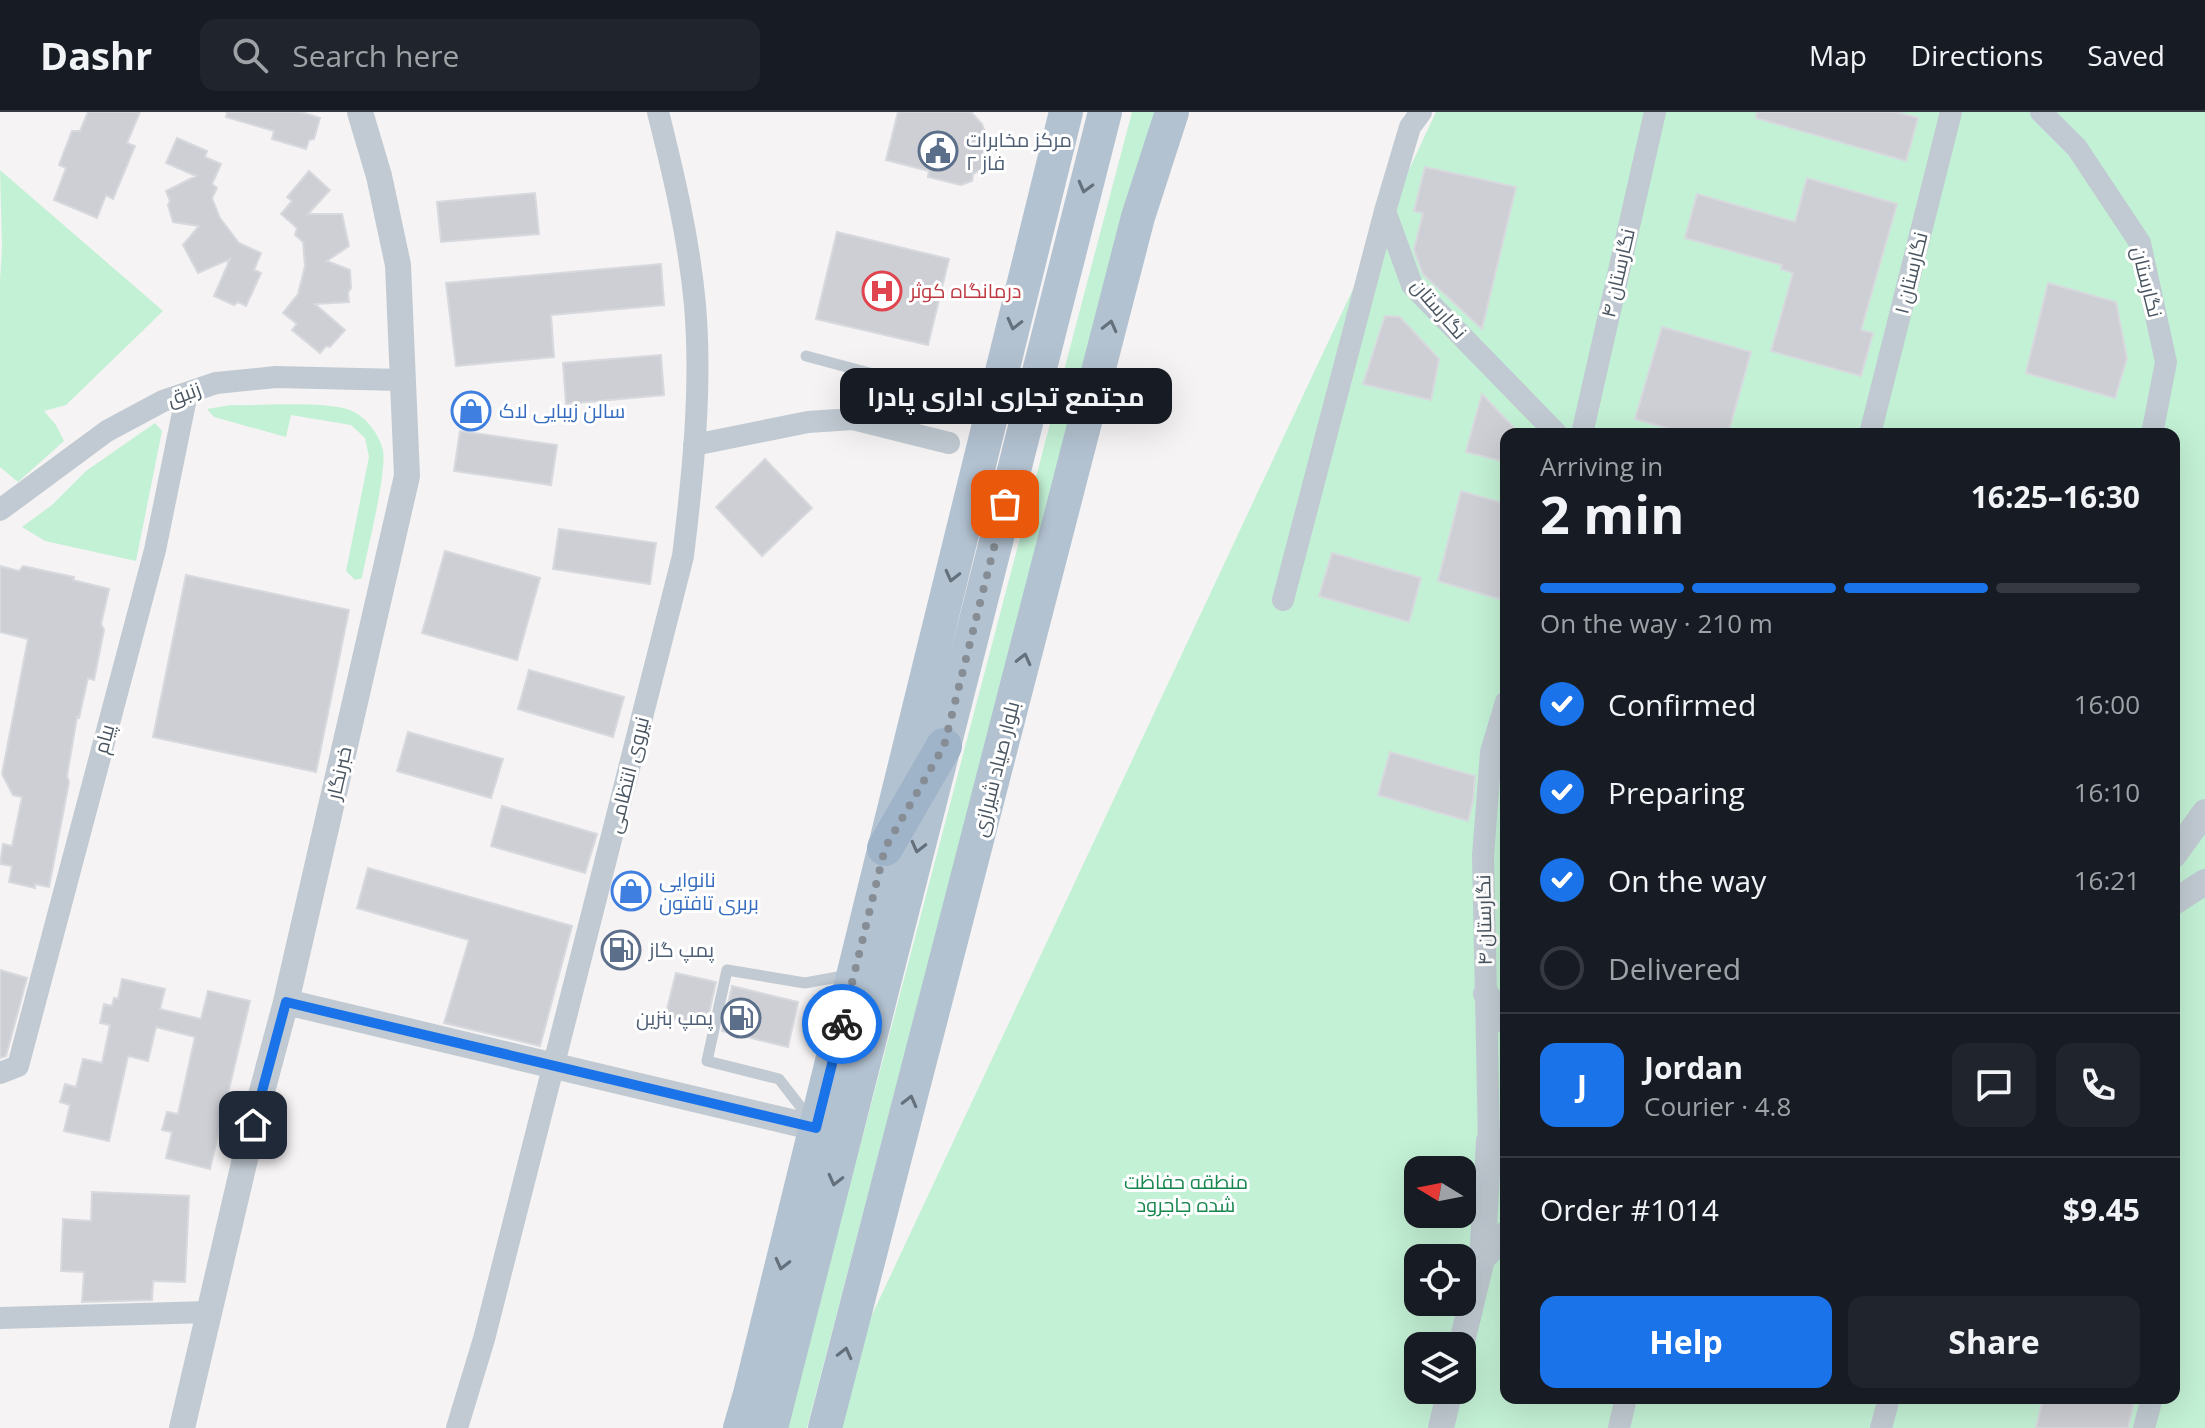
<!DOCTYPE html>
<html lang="en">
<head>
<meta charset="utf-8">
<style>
  body { margin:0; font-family:"Open Sans",Cairo,sans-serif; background:#20242c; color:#f1f3f6; height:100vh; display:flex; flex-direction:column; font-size:30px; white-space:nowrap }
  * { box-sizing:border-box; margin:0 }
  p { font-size:26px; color:#9ea1a6 }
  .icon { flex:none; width:44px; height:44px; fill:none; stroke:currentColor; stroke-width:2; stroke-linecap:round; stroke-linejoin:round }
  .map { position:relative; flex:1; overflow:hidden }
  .sheet { position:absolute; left:1500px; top:316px; width:680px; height:976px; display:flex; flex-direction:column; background:#171b24; border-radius:16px; box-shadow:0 8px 32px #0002 }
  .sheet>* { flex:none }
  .needle { width:52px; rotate:280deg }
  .tools { position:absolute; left:1404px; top:1044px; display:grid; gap:16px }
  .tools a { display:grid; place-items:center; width:72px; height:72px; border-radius:16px; background:#171b24; box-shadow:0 8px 32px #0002; font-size:40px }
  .pin { position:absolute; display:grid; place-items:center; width:68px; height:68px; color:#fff; margin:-34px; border-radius:16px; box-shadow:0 4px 12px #0006 }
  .courier { position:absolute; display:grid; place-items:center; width:80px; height:80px; margin:-40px; border:6px solid #1a73e8; border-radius:50%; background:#fff; color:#222; box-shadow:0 2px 10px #0007 }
  .bubble { position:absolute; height:56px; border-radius:16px; background:#171b24; box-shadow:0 8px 32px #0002; font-size:26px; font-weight:700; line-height:56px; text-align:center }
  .overview em { font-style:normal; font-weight:700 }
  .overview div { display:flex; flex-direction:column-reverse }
  .overview { display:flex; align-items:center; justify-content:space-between; height:136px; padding:0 40px }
  h1 { font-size:52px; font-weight:700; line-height:60px }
  .bar { display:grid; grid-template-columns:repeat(4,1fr); gap:12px 8px; align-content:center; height:96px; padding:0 40px }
  .bar i { height:10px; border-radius:6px; background:#363941 }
  .bar .current { background:#1a73e8 }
  .bar p { grid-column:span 4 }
  .line { display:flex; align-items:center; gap:20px; padding:0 40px; border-top:2px solid #363941 }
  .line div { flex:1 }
  .round { display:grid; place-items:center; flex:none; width:84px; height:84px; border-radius:16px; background:#20242c }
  ol { padding:0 40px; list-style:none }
  li { display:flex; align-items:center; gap:24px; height:88px }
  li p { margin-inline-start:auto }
  li .icon { padding:8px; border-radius:50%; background:#1a73e8; color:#fff; stroke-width:4 }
  li:last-child { color:#9ea1a6 }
  li i { width:44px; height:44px; border:4px solid #363941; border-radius:50% }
  .action { display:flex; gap:16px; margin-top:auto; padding:16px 40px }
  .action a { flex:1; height:92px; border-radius:16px; background:#1a73e8; color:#fff; font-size:32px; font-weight:700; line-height:92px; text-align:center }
  .action a+a { background:#20242c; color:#f1f3f6 }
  header { display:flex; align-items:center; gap:48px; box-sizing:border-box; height:112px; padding:0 40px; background:#171b24; border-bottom:2px solid #363941 }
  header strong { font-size:38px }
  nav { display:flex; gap:44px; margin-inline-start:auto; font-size:28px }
  .search { width:560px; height:72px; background:#20242c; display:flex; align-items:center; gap:20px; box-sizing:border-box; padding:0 28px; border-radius:16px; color:#9ea1a6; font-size:30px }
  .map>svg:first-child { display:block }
  .green { fill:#c3f1d5; fill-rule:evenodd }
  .building { fill:#cdcfd5; stroke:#d7d9de; stroke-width:2 }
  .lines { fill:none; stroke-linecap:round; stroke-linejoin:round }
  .service { stroke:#c1cad2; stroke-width:11 }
  .minor { stroke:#c1cad2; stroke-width:22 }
  .tertiary { stroke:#c1cad2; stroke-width:26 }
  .primary { stroke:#b3c2d1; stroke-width:34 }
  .trunk { stroke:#9fb4c9; stroke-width:36 }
  .oneway { stroke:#64717d }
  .done { stroke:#868d94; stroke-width:8; stroke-dasharray:0 14.4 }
  .route { stroke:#1a73e8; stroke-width:10 }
  .labels { text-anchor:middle; stroke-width:6; stroke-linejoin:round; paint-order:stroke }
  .service-label { font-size:20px; fill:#4e5e75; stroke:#fff; text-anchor:start }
  .street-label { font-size:20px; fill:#4a5661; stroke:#fff }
  .health-label { font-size:20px; fill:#be3a42; stroke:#fff; text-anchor:start }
  .shop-label { font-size:20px; fill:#366cbe; stroke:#fff; text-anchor:start }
  .park-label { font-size:20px; fill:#17864f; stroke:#fff }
</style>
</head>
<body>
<header>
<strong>Dashr</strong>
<div class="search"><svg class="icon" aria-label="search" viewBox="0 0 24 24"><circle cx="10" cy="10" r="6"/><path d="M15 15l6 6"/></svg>Search here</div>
<nav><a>Map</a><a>Directions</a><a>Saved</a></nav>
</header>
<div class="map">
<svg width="2205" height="1316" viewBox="0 0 2205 1316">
  <rect width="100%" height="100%" fill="#f5f3f3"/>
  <!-- green -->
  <path class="green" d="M1132 0H1160L1122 108 807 1316H786Z
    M1436 0H2205V1316H819ZM1506 322H2174V1286H1506ZM1418 1058H1462V1102H1418ZM1418 1146H1462V1190H1418ZM1418 1234H1462V1278H1418Z
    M0 58 163 199 66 293 44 299 56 313 64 329 18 370 0 355V169L2 135Z
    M231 293C259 294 332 288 354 300 368 307 379 323 383 338 387 361 367 439 362 466L355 468 346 459 369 345 365 326 351 313 291 303 286 325 214 305 207 297Z
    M155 311 162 319 136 449 45 429 22 415 52 393 86 359Z"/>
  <!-- building -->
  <path class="building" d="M88 0H140L127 31 135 34 113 87 106 83 97 106 54 88 66 56 59 53 72 19H80Z
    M227 0H301L320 6 314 27 309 28 306 37 272 27 274 19 226 5Z
    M898 0H971L982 12 989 30 984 56 973 62 972 69 961 73 928 65 929 59 886 48Z
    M1757 0H1897L1918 6 1906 49 1756 6Z
    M177 26 207 39 205 45 221 52 212 72 217 76 212 86 220 106 239 131 261 141 254 158 261 161 246 194 238 190 234 193 214 184 230 147 198 161 183 133 199 114 173 110 168 93 170 89 166 79 196 64 166 51Z
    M1425 55 1516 75 1482 217 1423 162 1414 138 1423 101 1414 99Z
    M309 59 330 78 308 102H342L349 134 327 149 350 158 351 176 348 181 349 190 315 192 345 218 330 235 326 234 320 241 292 218 297 212 283 201 298 182 305 154 303 130 295 123 297 116 281 102 292 89 287 85Z
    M1807 66 1897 92 1861 218 1873 221 1861 264 1771 239 1793 161 1781 157 1782 153 1685 126 1697 82 1795 110Z
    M535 81 539 122 441 130 437 90Z
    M837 120 949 147 928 233 816 207Z
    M661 152 664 193 551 203 554 245 456 254 446 171Z
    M2048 171 2116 190 2127 246 2115 286 2026 261Z
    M1385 204 1400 205 1439 247 1431 288 1363 272Z
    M1662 215 1751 240 1728 322H1688L1635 307Z
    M661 243 664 283 566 292 563 251Z
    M1482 282 1520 322H1506V350L1466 340Z
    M460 319 557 333 551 373 454 359Z
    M765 347 812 396 762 444 716 395Z
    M1461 379 1506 392V489L1438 469Z
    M559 417 656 431 650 472 553 457Z
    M445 439 540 466 517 548 422 521Z
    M1332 441 1421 466 1409 510 1319 484Z
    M0 454 19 459 23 454 74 465 73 468 109 477 101 512 104 518 94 568 88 566 79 606 77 605 67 664 69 670 49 775 35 772V776L9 770 12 754 0 752 3 732 12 734 22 685 13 683 2 662 28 527 0 520Z
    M186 463 349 498 316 660 153 625Z
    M529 558 624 585 613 625 518 597Z
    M408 620 503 647 491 686 397 659Z
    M1390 640 1475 664 1473 689 1468 709 1378 683Z
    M502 694 597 722 585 761 491 734Z
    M368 756 572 814 540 934 444 911 469 828 357 796Z
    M0 858 27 866 6 944 0 946Z
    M676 861 716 870 706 915 665 905Z
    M122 867 165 877 160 897 201 907 208 879 250 889 210 1057 166 1046 172 1020 162 1018 167 1000 178 1002 195 925 156 915 148 949 128 944 109 1029 64 1019 70 993 60 990 65 972 76 975 83 947 102 951 110 913 100 911 104 892 112 894 114 886 118 887Z
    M732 874 798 890 788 935 722 919Z
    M92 1080 189 1084 185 1170 153 1169 152 1188 82 1190 84 1160 61 1159 63 1107 91 1109Z
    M2043 1286H2135L2128 1316H2036Z"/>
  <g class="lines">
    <!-- service -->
    <path class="service" d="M806 244 989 293
      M810 1007 779 967 707 949 727 858 805 871 849 863"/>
    <!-- minor -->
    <path class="minor" d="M1421 0 1410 15 1385 99 1412 173 1557 322
      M2041 0 2077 36 2140 131 2166 250 2152 322
      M1582 322 1655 0
      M1870 322 1951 0
      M694 333 808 310 853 307 949 331
      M0 398 107 319 163 289 216 271 276 265 401 268
      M1283 488 1385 99
      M0 961 18 954 155 438 187 281
      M1489 1029 1483 744 1491 640 1506 590
      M0 1206 209 1200
      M457 1316 484 1227 683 444C693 362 702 276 695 193 689 127 674 64 658 0
      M1619 1316 1626 1286
      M1881 1316 1889 1286
      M2144 1316 2152 1286"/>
    <!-- tertiary -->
    <path class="tertiary" d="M2174 743 2205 700
      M2174 790 2205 770
      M1486 882 1506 909
      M286 890 816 1016
      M1482 1147 1506 1122
      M1461 1234 1482 1147 1489 1029 1506 1027
      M182 1316 253 1013 286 890 407 364 398 153 379 64 360 0
      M1441 1316 1450 1278"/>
    <!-- primary -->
    <path class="primary" d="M740 1316 750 1282 1066 0
      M771 1316 1105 0
      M825 1316 1138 105 1172 0"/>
    <!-- trunk -->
    <path class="trunk" d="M885 736 944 634"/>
  </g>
  <!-- one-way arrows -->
  <defs><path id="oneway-chevron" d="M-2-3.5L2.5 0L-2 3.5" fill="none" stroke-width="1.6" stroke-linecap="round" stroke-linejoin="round" transform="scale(2)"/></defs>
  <g class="oneway">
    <use href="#oneway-chevron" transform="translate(1085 75) rotate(105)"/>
    <use href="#oneway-chevron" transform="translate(1014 212) rotate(104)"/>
    <use href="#oneway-chevron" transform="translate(1110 214) rotate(-76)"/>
    <use href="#oneway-chevron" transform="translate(952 464) rotate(104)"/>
    <use href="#oneway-chevron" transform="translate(1024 547) rotate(-76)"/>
    <use href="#oneway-chevron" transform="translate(918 735) rotate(104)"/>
    <use href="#oneway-chevron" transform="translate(910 989) rotate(-76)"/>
    <use href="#oneway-chevron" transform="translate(835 1068) rotate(104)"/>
    <use href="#oneway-chevron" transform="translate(782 1152) rotate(104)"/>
    <use href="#oneway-chevron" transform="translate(845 1241) rotate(-76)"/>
  </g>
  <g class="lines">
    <!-- done -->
    <path class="done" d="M842 912 885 736 944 634 1005 392"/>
    <!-- route -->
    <path class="route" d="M253 1013 286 890 816 1016 842 912"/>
  </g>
  <!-- icons -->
  <defs>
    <g id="civic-ring" transform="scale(2)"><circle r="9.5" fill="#fff" stroke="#5c6f8a" stroke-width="1.5"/><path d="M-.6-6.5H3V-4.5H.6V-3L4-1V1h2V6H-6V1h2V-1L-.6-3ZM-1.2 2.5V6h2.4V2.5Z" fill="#5c6f8a"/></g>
    <g id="hospital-ring" transform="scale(2)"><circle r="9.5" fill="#fff" stroke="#e0444e" stroke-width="1.5"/><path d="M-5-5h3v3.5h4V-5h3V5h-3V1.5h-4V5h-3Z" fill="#e0444e"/></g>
    <g id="shop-ring" transform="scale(2)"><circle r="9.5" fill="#fff" stroke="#3f7fe0" stroke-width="1.5"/><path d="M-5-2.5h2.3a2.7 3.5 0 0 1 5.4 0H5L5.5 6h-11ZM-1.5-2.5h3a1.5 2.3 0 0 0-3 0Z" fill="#3f7fe0"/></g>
    <g id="fuel-ring" transform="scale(2)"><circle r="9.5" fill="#fff" stroke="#5c6f8a" stroke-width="1.5"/><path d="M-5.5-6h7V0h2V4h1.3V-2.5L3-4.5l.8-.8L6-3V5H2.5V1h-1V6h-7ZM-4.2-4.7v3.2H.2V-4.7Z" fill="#5c6f8a"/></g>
  </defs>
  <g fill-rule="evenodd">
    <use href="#civic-ring" x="938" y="39"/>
    <use href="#hospital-ring" x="882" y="179"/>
    <use href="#shop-ring" x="471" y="299"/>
    <use href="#shop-ring" x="631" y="779"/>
    <use href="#fuel-ring" x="621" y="838"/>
    <use href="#fuel-ring" x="741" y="906"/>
  </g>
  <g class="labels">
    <!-- service labels -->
    <g class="service-label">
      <text x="966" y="35">مرکز مخابرات<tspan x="966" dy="23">فاز ۲</tspan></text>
      <text x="649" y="845">پمپ گاز</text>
      <text x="713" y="913" text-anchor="end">پمپ بنزین</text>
    </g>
    <!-- street labels -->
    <g class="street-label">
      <text transform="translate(1618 161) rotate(-77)" y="7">نگارستان ۴</text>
      <text transform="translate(1911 161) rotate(-76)" y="7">نگارستان ۱</text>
      <text transform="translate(2147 170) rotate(76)" y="7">نگارستان</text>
      <text transform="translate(1439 197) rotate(49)" y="7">نگارستان</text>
      <text transform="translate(184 282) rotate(-20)" y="7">زنبق</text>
      <text transform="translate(104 627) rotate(-75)" y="7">پیام</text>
      <text transform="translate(996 657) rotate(-76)" y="7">بلوار صیاد شیرازی</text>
      <text transform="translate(339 661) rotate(-77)" y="7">خبرنگار</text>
      <text transform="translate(628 663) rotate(-76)" y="7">نیروی انتظامی</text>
      <text transform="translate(1484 808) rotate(-91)" y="7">نگارستان ۴</text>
    </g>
    <!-- health labels -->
    <g class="health-label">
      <text x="910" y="186">درمانگاه کوثر</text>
    </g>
    <!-- shop labels -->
    <g class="shop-label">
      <text x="499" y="306">سالن زیبایی لاک</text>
      <text x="659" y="775">نانوایی<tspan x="659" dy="23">بربری تافتون</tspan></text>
    </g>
    <!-- park labels -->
    <g class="park-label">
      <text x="1186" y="1077">منطقه حفاظت<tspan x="1186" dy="23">شده جاجرود</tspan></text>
    </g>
  </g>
</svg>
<div class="tools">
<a><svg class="needle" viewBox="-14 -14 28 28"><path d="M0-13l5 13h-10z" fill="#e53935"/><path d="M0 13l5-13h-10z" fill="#9ea1a6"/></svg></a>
<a><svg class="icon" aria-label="locate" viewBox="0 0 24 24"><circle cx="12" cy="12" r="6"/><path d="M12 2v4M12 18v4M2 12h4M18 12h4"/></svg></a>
<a><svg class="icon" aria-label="layers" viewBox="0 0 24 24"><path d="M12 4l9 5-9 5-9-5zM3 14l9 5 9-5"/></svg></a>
</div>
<div class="pin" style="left:1005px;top:392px;background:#ea580c"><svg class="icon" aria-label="bag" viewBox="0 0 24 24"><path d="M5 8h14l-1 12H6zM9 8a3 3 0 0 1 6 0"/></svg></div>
<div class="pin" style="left:253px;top:1013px;background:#1f2937"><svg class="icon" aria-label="home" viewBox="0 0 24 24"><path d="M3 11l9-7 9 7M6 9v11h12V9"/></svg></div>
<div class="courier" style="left:842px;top:912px"><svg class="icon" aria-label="bike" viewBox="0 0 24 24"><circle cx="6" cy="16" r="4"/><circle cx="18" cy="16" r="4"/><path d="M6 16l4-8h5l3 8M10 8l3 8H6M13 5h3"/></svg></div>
<div class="bubble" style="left:840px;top:256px;width:332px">مجتمع تجاری اداری پادرا</div>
<section class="sheet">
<div class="overview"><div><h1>2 min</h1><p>Arriving in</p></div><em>16:25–16:30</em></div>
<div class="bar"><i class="current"></i><i class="current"></i><i class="current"></i><i></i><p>On the way · 210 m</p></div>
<ol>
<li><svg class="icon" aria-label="check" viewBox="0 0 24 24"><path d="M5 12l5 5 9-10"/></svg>Confirmed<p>16:00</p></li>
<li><svg class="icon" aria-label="check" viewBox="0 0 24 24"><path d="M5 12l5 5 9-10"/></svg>Preparing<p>16:10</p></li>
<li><svg class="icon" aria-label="check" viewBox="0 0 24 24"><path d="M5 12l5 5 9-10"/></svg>On the way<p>16:21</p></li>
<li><i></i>Delivered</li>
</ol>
<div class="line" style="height:144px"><b class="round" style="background:#1a73e8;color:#fff">J</b><div><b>Jordan</b><p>Courier · 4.8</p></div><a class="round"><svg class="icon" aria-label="chat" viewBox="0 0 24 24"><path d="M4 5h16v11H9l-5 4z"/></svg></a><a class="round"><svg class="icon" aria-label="phone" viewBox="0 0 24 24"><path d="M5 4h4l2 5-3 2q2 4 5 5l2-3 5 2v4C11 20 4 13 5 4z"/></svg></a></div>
<div class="line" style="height:104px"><div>Order #1014</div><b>$9.45</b></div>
<div class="action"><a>Help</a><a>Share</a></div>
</section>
</div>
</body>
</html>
